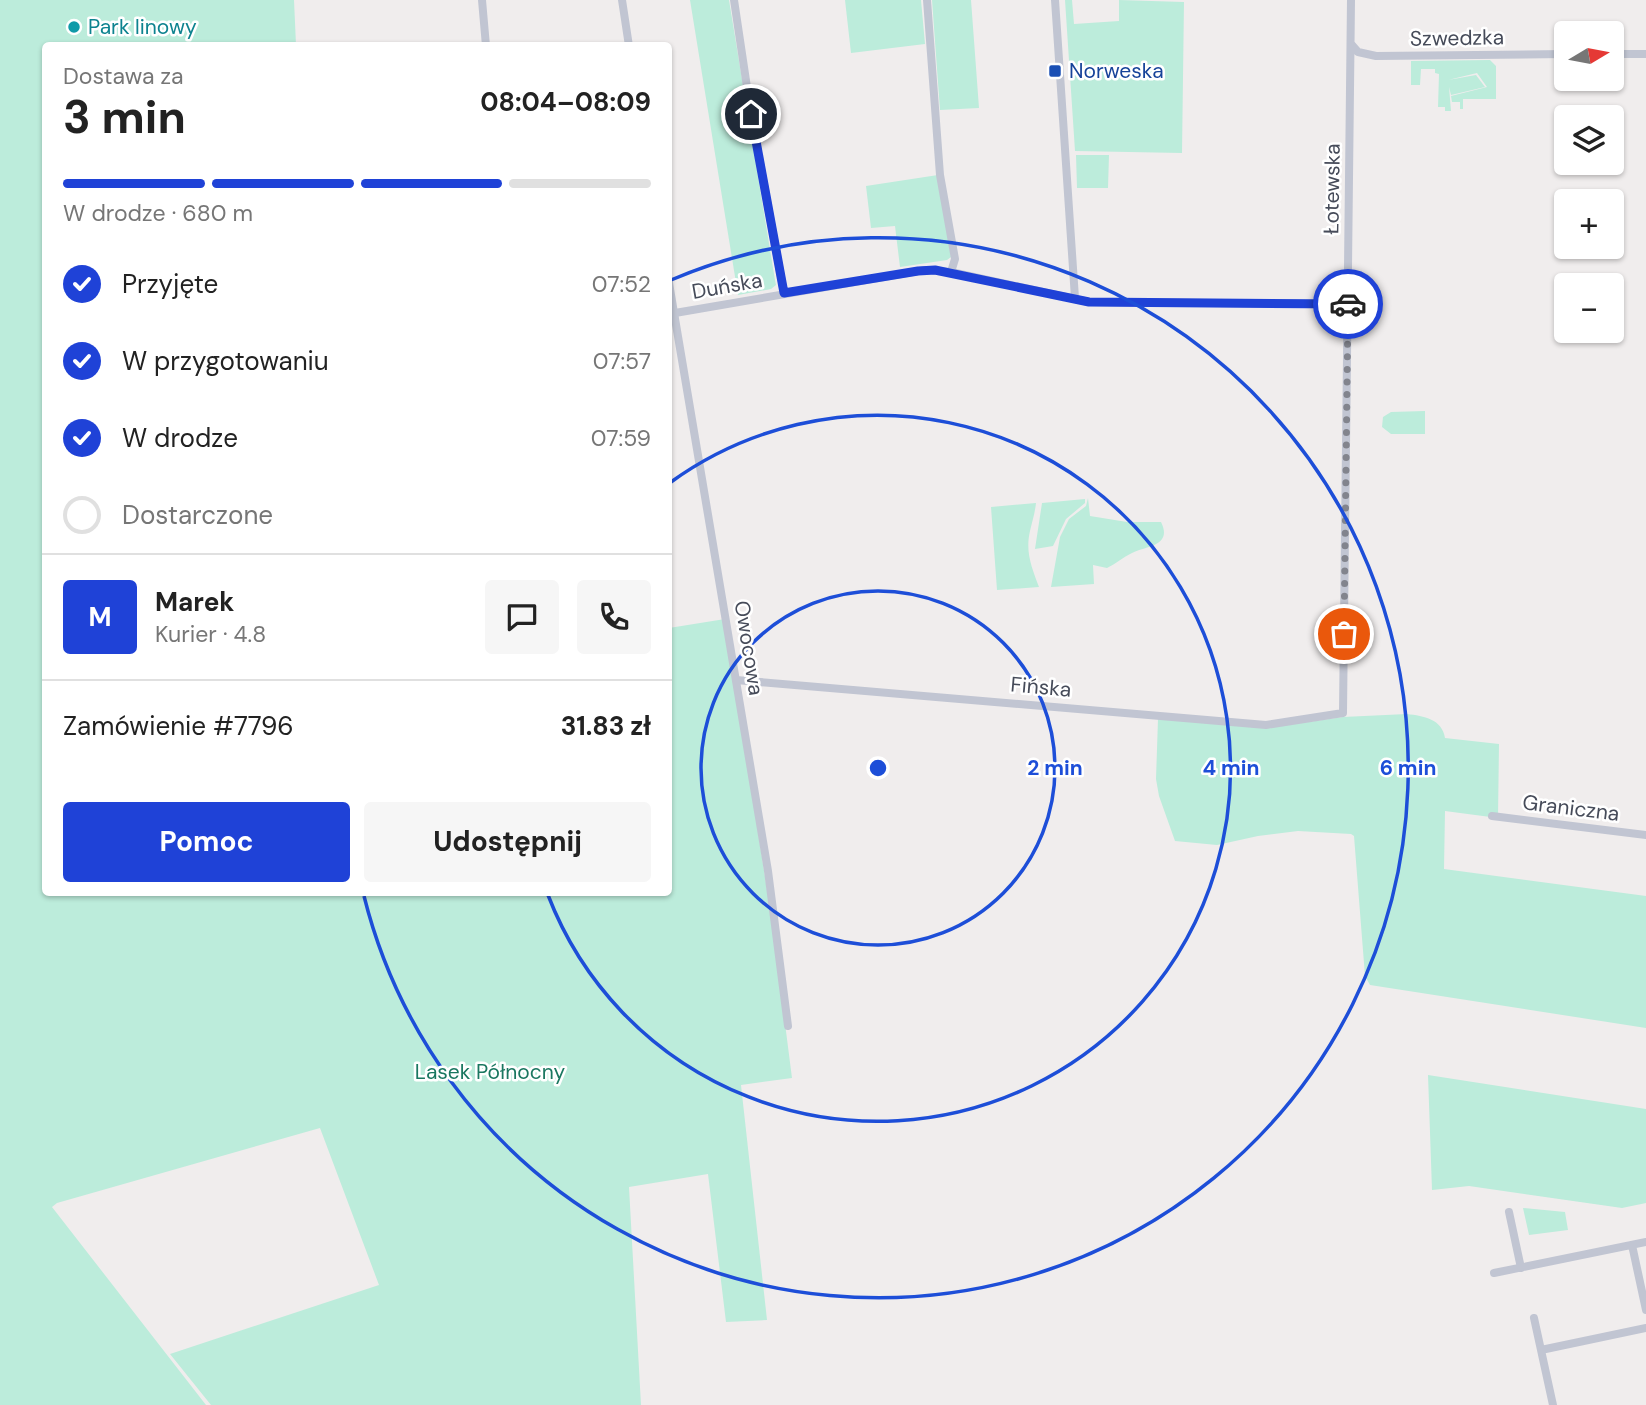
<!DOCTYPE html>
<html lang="pl">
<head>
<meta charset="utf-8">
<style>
  body { margin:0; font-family:"DM Sans",sans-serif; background:#f6f6f6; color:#222; height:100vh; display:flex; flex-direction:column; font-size:26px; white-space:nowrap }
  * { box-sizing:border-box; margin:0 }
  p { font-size:23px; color:#767676 }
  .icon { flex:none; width:38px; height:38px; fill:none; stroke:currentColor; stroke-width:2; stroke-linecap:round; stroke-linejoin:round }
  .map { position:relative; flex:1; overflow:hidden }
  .panel { position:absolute; left:42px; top:42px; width:630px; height:854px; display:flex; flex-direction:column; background:#fff; border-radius:7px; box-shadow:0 2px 5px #0004 }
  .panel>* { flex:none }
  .needle { width:46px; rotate:80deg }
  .fabs { position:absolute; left:1554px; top:21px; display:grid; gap:14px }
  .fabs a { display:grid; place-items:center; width:70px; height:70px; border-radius:7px; background:#fff; box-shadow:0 2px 5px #0004; font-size:35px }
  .pin { position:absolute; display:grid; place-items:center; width:60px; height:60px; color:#fff; margin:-30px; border:4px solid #fff; border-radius:50%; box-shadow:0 2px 7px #0007 }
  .courier { position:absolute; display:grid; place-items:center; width:70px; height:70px; margin:-35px; border:5px solid #1f42d7; border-radius:50%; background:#fff; color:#222; box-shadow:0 2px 9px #0007 }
  .head em { font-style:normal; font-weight:700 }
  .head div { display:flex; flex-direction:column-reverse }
  .head { display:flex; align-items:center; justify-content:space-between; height:119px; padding:0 21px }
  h1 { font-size:46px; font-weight:700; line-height:52px }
  .bar { display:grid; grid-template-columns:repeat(4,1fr); gap:10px 7px; align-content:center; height:84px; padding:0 21px }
  .bar i { height:9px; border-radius:5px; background:#e0e0e0 }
  .bar .selected { background:#1f42d7 }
  .bar p { grid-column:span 4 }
  .line { display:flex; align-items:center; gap:18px; padding:0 21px; border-top:2px solid #e0e0e0 }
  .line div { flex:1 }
  .round { display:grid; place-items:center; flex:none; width:74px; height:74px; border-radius:7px; background:#f6f6f6 }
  ol { padding:0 21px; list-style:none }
  li { display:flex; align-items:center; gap:21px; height:77px }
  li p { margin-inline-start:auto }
  li .icon { padding:7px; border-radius:50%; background:#1f42d7; color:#fff; stroke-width:4 }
  li:last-child { color:#767676 }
  li i { width:38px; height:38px; border:4px solid #e0e0e0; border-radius:50% }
  .button { display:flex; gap:14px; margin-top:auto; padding:14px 21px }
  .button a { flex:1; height:80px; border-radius:7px; background:#1f42d7; color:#fff; font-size:28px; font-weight:700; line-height:80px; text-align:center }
  .button a+a { background:#f6f6f6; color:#222 }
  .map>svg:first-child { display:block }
  .green { fill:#bcecdb }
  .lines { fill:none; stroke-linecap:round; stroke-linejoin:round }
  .minor { stroke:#c1c5d2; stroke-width:8 }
  .done { stroke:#82848d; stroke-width:7; stroke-dasharray:0 12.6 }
  .route { stroke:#1f42d7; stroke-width:9 }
  .ring { fill:none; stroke:#1d4ed8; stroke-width:3.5 }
  .culture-dot { fill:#0f9aa8; stroke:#fff; stroke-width:2.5 }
  .transit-dot { fill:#1a4fb4; stroke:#fff; stroke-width:2.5 }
  .labels { text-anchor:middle; stroke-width:5; stroke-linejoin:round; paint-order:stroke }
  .culture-label { font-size:21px; fill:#0d838f; stroke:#fff; text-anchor:start }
  .street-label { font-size:21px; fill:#464b59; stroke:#fff }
  .transit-label { font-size:21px; fill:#164399; stroke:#fff; text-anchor:start }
  .park-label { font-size:21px; fill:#1a7760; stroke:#fff }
  .centre { fill:#1d4ed8; stroke:#fff; stroke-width:3.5 }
  .ring-label { font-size:21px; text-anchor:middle; font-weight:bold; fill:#1d4ed8; stroke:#fff; stroke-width:5; stroke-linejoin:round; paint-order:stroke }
</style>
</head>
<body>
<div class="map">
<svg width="1646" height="1405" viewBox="0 0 1646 1405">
  <rect width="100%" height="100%" fill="#f0eded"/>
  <!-- green -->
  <path class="green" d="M0 0H294L296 45 46 46V892H668L669 628 725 619 772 922 792 1078 741 1085 767 1320 726 1322 708 1174 629 1187 641 1405H211L170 1354 379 1285 320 1128 57 1203 52 1207 206 1405H0Z
    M690 0H729L775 280 776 285 771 289 738 295Z
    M845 0H921L925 44 851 53Z
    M932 0H971L979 108 940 110Z
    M1065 0H1072L1074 24 1119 21V0L1184 2 1182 153 1075 151Z
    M1490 60 1496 66V99H1463V109H1460V102H1452L1451 96 1487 87 1477 73 1448 80 1476 75 1485 87 1451 95 1449 87 1451 111H1445V107H1438L1439 74 1435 73V69H1421L1420 85H1411V61Z
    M1076 155H1109L1108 188H1077Z
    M938 175 951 257 947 260 900 267 895 226 871 228 866 186Z
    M1425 411V434H1391L1382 427 1383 417 1391 412Z
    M1088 498 1090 516 1127 522H1161C1173 546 1146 546 1132 553 1123 557 1116 564 1107 568L1093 565 1094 584 1051 587 1060 537 1069 519 1086 506Z
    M1085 499V503L1066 519 1053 546 1035 549 1042 503Z
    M1036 503C1035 513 1032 522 1030 531 1025 552 1032 568 1039 587L997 590 991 507Z
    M1407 714C1424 716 1442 719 1445 738L1499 744 1498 818 1445 811 1444 869 1646 896V1028L1370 985 1365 976 1354 836 1351 834 1298 831 1258 836 1217 845 1175 841 1159 796 1156 779 1158 719 1266 728 1343 717Z
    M1428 1075 1646 1109V1203L1622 1208 1469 1186 1432 1190Z
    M1523 1208 1565 1212 1568 1230 1529 1235Z"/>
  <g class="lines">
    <!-- minor -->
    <path class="minor" d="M482 0 486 46
      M622 0 629 46
      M734 0 751 114 784 293
      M927 0 940 175 955 259 951 272
      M1055 0 1075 298
      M1351 44 1358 52 1376 56 1566 54
      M1612 54H1646
      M668 277 768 871 788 1026
      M675 313 925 270 951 272 1089 302 1349 304
      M736 680 1266 725 1343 713 1351 0
      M1492 816 1646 835
      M1509 1212 1521 1268
      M1632 1245 1646 1310
      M1494 1273 1646 1242
      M1534 1318 1553 1405
      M1541 1350 1646 1328"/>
  </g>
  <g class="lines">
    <!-- done -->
    <path class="done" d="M1344 634 1348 304"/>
    <!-- route -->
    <path class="route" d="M751 114 784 293 918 271 935 270 1089 302 1348 304"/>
  </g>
  <!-- distance rings -->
  <g class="ring">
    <circle cx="878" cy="768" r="177"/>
    <path d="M671 482A353 353 0 1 1 548 895"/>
    <path d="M671 280A530 530 0 1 1 364 896"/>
  </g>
  <!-- markers -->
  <circle class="culture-dot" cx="74" cy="27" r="7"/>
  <rect class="transit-dot" x="1048" y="64" width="14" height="14" rx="3.5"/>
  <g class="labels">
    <!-- culture labels -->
    <g class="culture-label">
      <text x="88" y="34">Park linowy</text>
    </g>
    <!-- street labels -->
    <g class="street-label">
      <text transform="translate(1457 38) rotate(-1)" y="7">Szwedzka</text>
      <text transform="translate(1332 189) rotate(-89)" y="7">Łotewska</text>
      <text transform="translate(727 286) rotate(-10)" y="7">Duńska</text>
      <text transform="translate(749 648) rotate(81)" y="7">Owocowa</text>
      <text transform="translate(1041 687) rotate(5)" y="7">Fińska</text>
      <text transform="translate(1571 808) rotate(7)" y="7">Graniczna</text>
    </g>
    <!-- transit labels -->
    <g class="transit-label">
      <text x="1069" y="78">Norweska</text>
    </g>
    <!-- park labels -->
    <g class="park-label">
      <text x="490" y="1079">Lasek Północny</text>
    </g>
  </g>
  <circle cx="878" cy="768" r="10" class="centre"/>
  <g class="ring-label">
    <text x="1055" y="775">2 min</text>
    <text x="1231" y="775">4 min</text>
    <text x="1408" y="775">6 min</text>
  </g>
</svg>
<div class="fabs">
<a><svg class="needle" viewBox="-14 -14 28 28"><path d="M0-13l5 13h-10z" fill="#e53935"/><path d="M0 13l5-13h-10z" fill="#767676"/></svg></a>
<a><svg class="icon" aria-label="layers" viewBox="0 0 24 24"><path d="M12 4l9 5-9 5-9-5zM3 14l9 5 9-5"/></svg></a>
<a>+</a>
<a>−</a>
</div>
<div class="pin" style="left:1344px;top:634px;background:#ea580c"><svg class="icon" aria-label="bag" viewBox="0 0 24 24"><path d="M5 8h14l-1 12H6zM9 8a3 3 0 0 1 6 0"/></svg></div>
<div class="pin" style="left:751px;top:114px;background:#1f2937"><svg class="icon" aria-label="home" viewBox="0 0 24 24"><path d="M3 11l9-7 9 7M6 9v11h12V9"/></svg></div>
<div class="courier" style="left:1348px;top:304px"><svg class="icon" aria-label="car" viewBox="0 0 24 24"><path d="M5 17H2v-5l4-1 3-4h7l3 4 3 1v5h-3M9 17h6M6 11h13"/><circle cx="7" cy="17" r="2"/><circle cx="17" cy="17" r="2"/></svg></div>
<section class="panel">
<div class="head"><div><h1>3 min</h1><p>Dostawa za</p></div><em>08:04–08:09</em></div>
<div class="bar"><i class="selected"></i><i class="selected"></i><i class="selected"></i><i></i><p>W drodze · 680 m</p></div>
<ol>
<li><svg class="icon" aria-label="check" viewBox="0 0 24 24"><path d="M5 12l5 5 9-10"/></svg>Przyjęte<p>07:52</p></li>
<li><svg class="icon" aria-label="check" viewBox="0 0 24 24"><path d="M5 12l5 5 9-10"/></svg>W przygotowaniu<p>07:57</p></li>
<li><svg class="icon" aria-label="check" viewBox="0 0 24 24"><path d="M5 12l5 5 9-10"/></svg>W drodze<p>07:59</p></li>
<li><i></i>Dostarczone</li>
</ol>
<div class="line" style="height:126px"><b class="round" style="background:#1f42d7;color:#fff">M</b><div><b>Marek</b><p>Kurier · 4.8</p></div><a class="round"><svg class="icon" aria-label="chat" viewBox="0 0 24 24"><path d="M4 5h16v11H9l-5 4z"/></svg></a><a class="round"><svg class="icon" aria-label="phone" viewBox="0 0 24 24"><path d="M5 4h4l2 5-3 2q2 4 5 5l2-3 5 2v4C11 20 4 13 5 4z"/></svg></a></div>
<div class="line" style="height:91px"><div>Zamówienie #7796</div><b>31.83 zł</b></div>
<div class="button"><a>Pomoc</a><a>Udostępnij</a></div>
</section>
</div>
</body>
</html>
